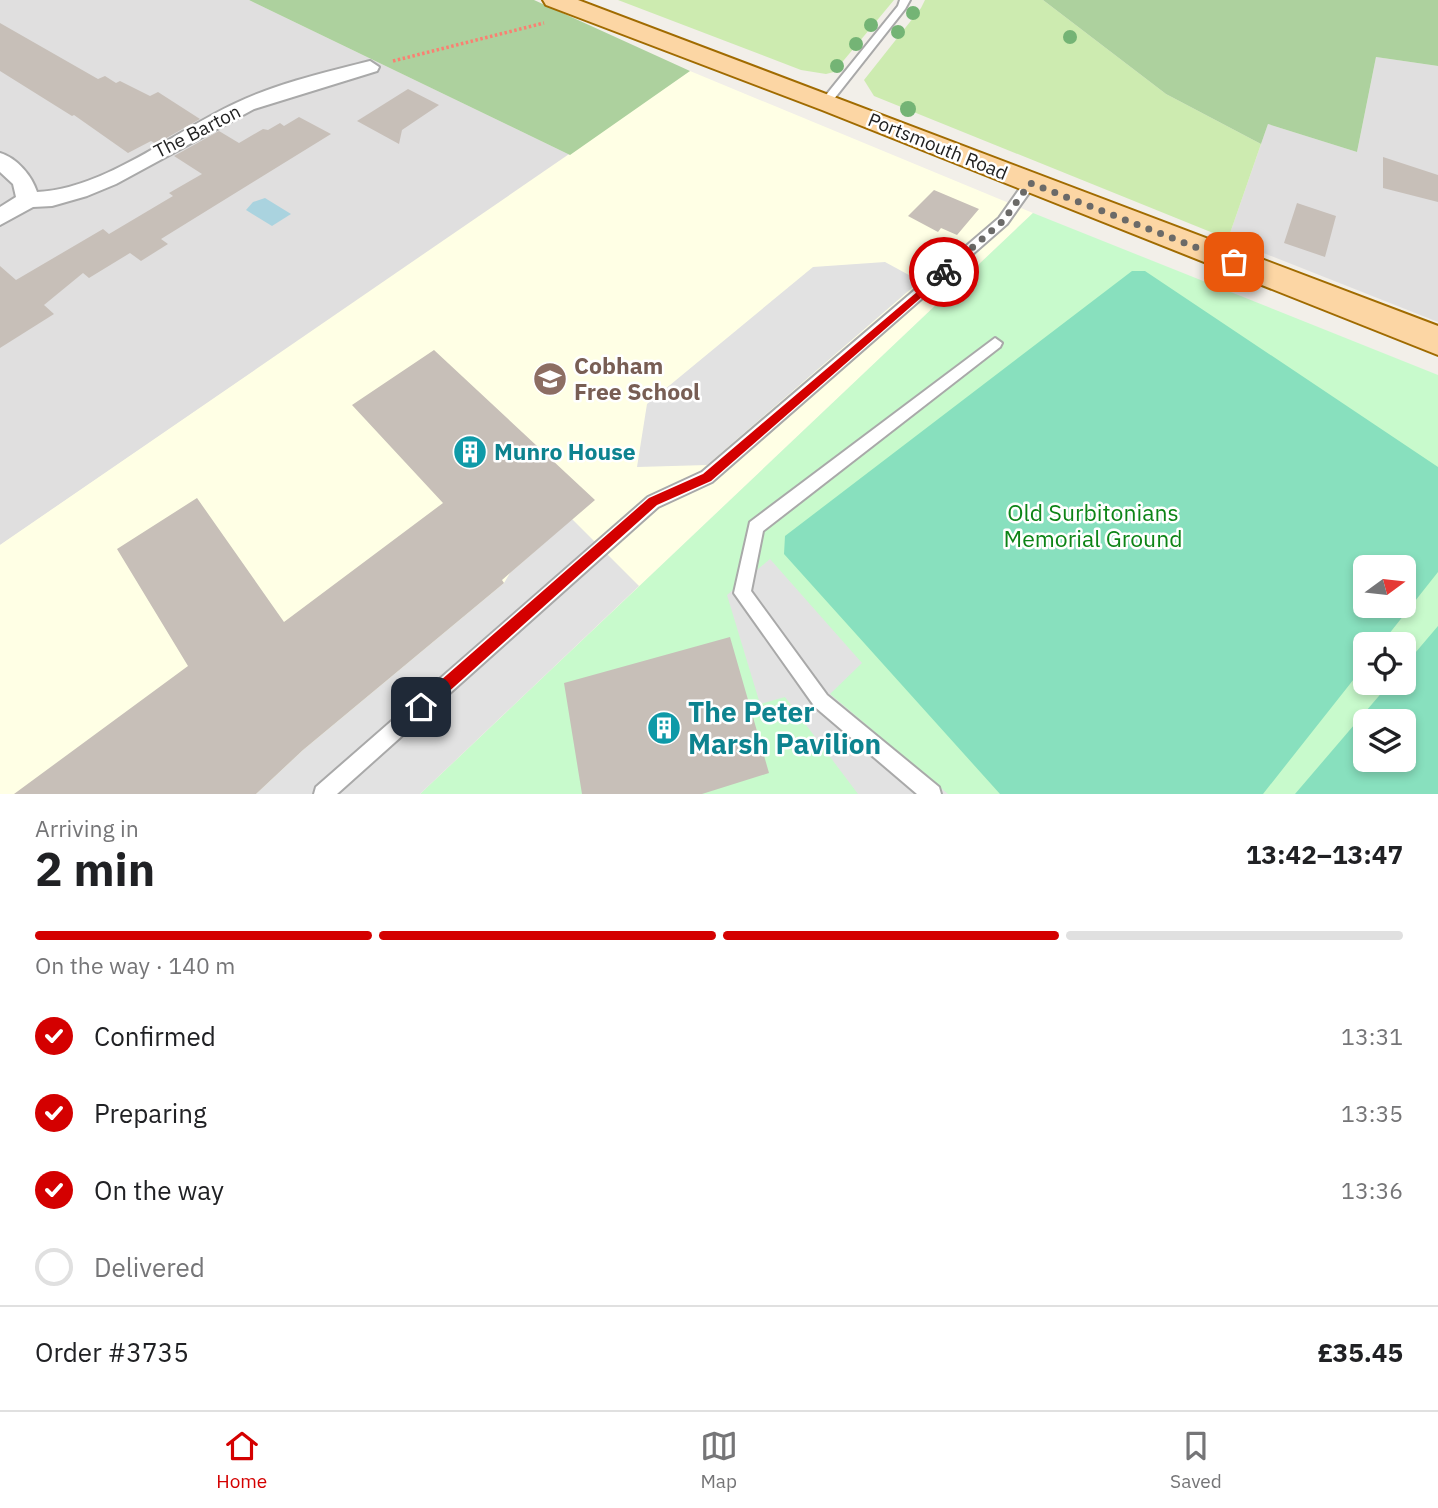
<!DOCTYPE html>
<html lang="en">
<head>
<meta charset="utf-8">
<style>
  body { margin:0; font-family:"IBM Plex Sans",sans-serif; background:#f6f6f6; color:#202124; height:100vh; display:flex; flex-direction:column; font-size:26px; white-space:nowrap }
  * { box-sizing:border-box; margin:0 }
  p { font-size:23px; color:#757577 }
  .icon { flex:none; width:38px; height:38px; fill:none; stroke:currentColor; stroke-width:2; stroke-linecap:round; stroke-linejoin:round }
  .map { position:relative; height:794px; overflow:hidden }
  .side { display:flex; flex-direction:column; background:#fff; flex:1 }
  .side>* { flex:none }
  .needle { width:46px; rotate:75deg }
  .fabs { position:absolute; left:1353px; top:555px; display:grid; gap:14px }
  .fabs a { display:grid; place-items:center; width:63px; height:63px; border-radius:10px; background:#fff; box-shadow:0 4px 10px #0003; font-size:35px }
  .pin { position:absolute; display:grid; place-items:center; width:60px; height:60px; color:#fff; margin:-30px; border-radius:14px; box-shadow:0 4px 10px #0006 }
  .courier { position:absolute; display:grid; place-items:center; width:70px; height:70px; margin:-35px; border:5px solid #d40000; border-radius:50%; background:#fff; color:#222; box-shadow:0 2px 9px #0007 }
  .headline em { font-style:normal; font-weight:700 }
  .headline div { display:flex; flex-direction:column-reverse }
  .headline { display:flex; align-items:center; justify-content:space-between; height:119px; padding:0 35px }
  h1 { font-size:46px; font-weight:700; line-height:52px }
  .bar { display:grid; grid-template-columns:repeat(4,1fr); gap:10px 7px; align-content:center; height:84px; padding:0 35px }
  .bar i { height:9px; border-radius:5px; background:#e0e0e0 }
  .bar .current { background:#d40000 }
  .bar p { grid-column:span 4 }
  .line { display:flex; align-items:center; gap:18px; padding:0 35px; border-top:2px solid #e0e0e0 }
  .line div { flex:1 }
  ol { padding:0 35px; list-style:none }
  li { display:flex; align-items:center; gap:21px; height:77px }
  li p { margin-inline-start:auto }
  li .icon { padding:7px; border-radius:50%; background:#d40000; color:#fff; stroke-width:4 }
  li:last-child { color:#757577 }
  li i { width:38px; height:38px; border:4px solid #e0e0e0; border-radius:50% }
  .tab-bar { display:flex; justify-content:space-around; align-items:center; height:98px; border-top:2px solid #e0e0e0; background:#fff; font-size:19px; color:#757577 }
  .tab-bar a { display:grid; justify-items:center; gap:4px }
  .tab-bar .current { color:#d40000 }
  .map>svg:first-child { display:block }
  .residential { fill:#e0dfdf }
  .education { fill:#ffffe5 }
  .grass { fill:#cdebb0 }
  .forest { fill:#add19e }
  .park { fill:#c8facc; fill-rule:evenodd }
  .pitch { fill:#88e0be; fill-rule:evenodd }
  .parking { fill:#e2e2e2 }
  .water { fill:#aad3df }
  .building { fill:#c7bfb8 }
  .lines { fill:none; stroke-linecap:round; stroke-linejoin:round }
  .service-casing { stroke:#a9a9a9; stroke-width:4 }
  .minor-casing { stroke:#a9a9a9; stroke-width:4 }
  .primary-casing { stroke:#a06b00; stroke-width:4 }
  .path { stroke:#fa8072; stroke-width:3.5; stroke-dasharray:2.5 2.5; stroke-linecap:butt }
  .service { fill:#fff; fill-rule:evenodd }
  .minor { fill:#fff; fill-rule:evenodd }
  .primary { fill:#fcd6a4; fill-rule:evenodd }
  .tree { fill:#74b475 }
  .route { fill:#d40000 }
  .done { stroke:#6b6a68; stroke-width:7; stroke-dasharray:0 12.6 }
  .labels { text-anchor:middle; stroke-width:5; stroke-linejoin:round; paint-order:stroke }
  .far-street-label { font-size:19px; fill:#222; stroke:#fff }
  .education-label { font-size:23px; font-weight:bold; fill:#785e54; stroke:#fff; text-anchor:start }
  .culture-label { font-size:23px; font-weight:bold; fill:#0d838f; stroke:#fff; text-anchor:start }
  .park-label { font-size:23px; fill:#0c8416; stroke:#fff }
  .near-culture-label { font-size:28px; font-weight:bold; fill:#0d838f; stroke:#fff; text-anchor:start }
</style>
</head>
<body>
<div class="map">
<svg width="1438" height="794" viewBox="0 0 1438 794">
  <rect width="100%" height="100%" fill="#f2efe9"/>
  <!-- residential -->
  <path class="residential" d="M0 0H249L570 155 0 545Z
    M1376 57 1438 66V322L1228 239 1268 124 1357 152Z"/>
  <!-- education -->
  <path class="education" d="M690 71 1033 213 420 794H0V545Z"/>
  <!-- grass -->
  <path class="grass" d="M618 0H894L834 72 826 74 801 70Z
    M925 0H1043L1166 94 1261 144 1228 239 874 96 864 80 921 8Z"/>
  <!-- forest -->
  <path class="forest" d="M249 0H534L690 71 570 155Z
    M1043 0H1438V66L1376 57 1357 152 1268 124 1261 144 1166 94Z"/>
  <!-- park -->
  <path class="park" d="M1033 213 1438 375V794H420ZM1365 567H1404V606H1365ZM1365 644H1404V682H1365ZM1365 721H1404V760H1365Z"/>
  <!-- pitch -->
  <path class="pitch" d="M1132 271H1145L1438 467V572L1381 644H1365V665L1263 794H1000L784 554 785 536ZM1365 567H1404V606H1365Z
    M1438 626V794H1295L1390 683 1404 682V666ZM1365 721H1404V760H1365Z"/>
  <!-- parking -->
  <path class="parking" d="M885 262 920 281 707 465 637 467 647 404 813 267Z
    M572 519 639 586 420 794H256L303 750 504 583 510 573Z
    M770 559 862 663 830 694 948 794H858L785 697 760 704 727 595Z"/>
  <!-- water -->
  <path class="water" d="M265 198 291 214 272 226 246 210 253 202Z"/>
  <!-- building -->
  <path class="building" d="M0 23 98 79 105 76 116 83 120 81 150 96 158 92 200 119 156 144 151 141 128 153 74 115 72 116 0 71Z
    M408 89 439 105 402 130 399 144 357 121Z
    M299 117 331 134 161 239 168 244 141 261 130 253 89 278 83 273 44 305 54 314 0 348V266L16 280 103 229 109 234 173 196 169 193 202 174 174 156 219 131 239 143 263 129 268 130 280 123 284 126Z
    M1383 157 1438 175V202L1383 188Z
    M934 190 979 209 957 235 941 228 938 232 908 216Z
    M1297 203 1336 216 1325 257 1284 243Z
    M434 350 595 500 502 580 504 583 303 750 256 794H14L188 666 117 549 197 498 284 622 443 503 352 405Z
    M730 637 769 773 702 794H582L564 683Z"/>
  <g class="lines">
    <!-- service casing -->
    <g class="service-casing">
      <path id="service" d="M900 0H910L905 9 830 104H822V100L898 6Z
        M1030 179 1036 183 1007 224 712 482 658 507 337 794H314L316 787 648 497 702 472 999 218 1026 180Z
        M995 338 1002 343 1000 347 763 531 751 591 827 695 939 787 941 794H917L815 707 734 593 750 522Z"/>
    </g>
    <!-- minor casing -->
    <g class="minor-casing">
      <path id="minor" d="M370 61 379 67 377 71 254 109 116 184 87 196 52 206 33 207 0 225V207L16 197 13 184 0 172V153C17 158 32 176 37 192 105 189 175 131 236 103 278 83 326 72 370 61Z"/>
    </g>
    <!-- primary casing -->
    <g class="primary-casing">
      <path id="primary" d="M543 0H578L1438 326V355L822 110 546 5Z"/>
    </g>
    <!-- path -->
    <path class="path" d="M393 61 544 23"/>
    <!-- service -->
    <use href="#service" class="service"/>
    <!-- minor -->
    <use href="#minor" class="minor"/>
    <!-- primary -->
    <use href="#primary" class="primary"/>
  </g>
  <!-- trees -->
  <g class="tree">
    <circle cx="913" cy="13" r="7"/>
    <circle cx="871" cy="25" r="7"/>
    <circle cx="898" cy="32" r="7"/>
    <circle cx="1070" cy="37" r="7"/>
    <circle cx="856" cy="44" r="7"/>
    <circle cx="837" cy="66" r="7"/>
    <circle cx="908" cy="109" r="8"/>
  </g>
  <!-- route -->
  <path class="route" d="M944 269 947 270V275L711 481 657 505 426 712 421 714 416 712 413 707 416 702 649 498 703 474Z"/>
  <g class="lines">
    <!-- done -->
    <path class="done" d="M944 272 1003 221 1030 183 1234 262"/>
  </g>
  <!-- icons -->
  <defs>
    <g id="school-disc" transform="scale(1.75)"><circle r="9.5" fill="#8d6e63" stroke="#fff"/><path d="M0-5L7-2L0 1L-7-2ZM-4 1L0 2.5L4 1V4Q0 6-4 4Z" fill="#fff"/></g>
    <g id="building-disc" transform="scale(1.75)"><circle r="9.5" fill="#0f9aa8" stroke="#fff"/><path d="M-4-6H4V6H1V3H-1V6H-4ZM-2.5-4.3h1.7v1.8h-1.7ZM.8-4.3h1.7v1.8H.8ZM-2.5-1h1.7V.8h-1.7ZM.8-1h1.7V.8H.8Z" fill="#fff"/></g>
  </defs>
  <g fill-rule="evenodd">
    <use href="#school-disc" x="550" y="379"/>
    <use href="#building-disc" x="470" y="452"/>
    <use href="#building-disc" x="664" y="728"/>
  </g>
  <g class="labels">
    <!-- far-street labels -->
    <g class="far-street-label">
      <text transform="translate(197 131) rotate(-27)" y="7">The Barton</text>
      <text transform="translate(938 146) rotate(22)" y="7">Portsmouth Road</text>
    </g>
    <!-- education labels -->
    <g class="education-label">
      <text x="574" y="374">Cobham<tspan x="574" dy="26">Free School</tspan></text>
    </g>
    <!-- culture labels -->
    <g class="culture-label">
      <text x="494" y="460">Munro House</text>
    </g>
    <!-- park labels -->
    <g class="park-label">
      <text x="1093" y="521">Old Surbitonians<tspan x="1093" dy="26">Memorial Ground</tspan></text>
    </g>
    <!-- near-culture labels -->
    <g class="near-culture-label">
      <text x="688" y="722">The Peter<tspan x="688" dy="32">Marsh Pavilion</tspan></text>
    </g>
  </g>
</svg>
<div class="fabs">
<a><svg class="needle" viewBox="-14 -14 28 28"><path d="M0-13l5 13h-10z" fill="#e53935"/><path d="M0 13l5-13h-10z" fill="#757577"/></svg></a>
<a><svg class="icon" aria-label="locate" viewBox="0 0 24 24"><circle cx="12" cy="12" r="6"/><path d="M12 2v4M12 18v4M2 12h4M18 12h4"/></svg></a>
<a><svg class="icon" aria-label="layers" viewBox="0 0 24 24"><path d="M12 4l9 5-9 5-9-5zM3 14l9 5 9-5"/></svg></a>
</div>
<div class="pin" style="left:1234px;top:262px;background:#ea580c"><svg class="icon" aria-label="bag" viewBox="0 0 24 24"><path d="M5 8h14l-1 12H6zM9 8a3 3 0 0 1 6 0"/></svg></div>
<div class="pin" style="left:421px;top:707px;background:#1f2937"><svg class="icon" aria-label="home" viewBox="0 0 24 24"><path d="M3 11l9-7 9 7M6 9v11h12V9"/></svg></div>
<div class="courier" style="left:944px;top:272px"><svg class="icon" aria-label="bike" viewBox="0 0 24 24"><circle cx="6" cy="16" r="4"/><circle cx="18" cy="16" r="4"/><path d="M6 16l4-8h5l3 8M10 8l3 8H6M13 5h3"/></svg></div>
</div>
<section class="side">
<div class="headline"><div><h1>2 min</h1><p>Arriving in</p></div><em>13:42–13:47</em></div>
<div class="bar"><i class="current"></i><i class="current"></i><i class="current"></i><i></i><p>On the way · 140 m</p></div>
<ol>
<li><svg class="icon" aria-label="check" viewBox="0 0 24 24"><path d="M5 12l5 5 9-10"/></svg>Confirmed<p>13:31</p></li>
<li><svg class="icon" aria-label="check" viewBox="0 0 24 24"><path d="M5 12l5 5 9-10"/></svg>Preparing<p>13:35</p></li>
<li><svg class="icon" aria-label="check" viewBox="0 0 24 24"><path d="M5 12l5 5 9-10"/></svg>On the way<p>13:36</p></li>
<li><i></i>Delivered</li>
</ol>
<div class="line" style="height:91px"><div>Order #3735</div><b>£35.45</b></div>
</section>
<nav class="tab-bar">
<a class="current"><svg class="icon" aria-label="home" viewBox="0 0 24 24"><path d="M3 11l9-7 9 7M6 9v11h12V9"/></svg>Home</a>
<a><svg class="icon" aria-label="map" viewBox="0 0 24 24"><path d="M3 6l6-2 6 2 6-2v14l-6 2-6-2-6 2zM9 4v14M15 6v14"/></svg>Map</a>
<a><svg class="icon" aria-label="saved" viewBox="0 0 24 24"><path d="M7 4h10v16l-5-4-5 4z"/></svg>Saved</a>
</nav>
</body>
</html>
